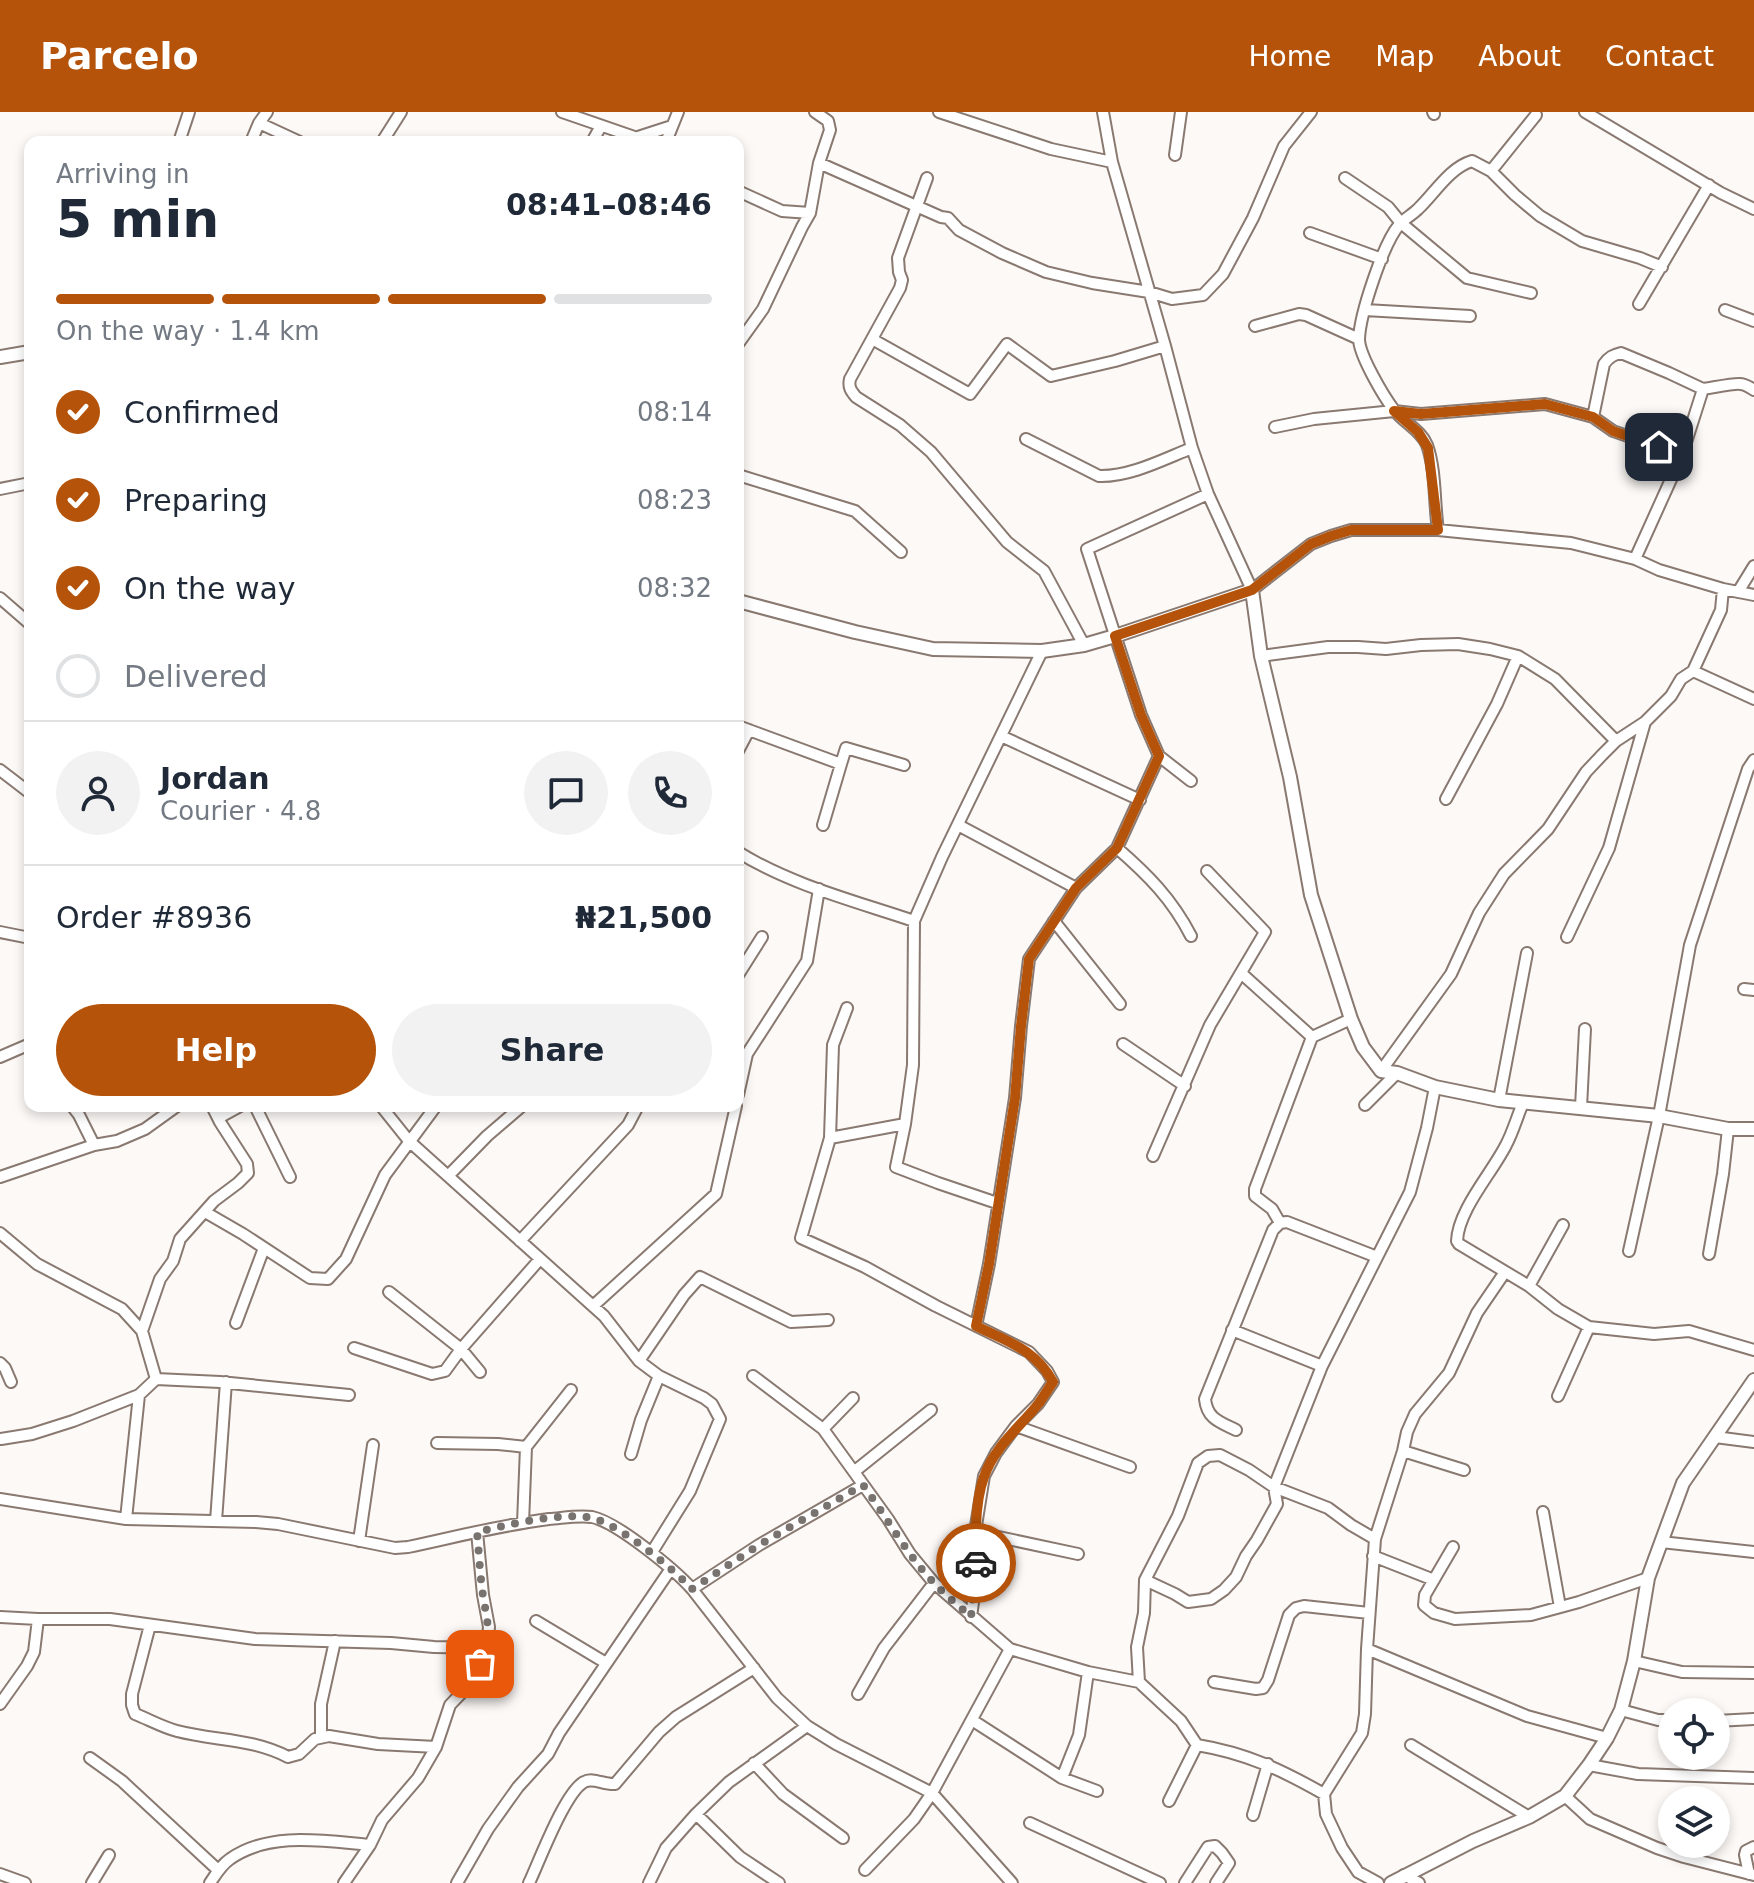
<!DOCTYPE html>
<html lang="en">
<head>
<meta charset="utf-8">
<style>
  body { margin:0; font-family:"DejaVu Sans",sans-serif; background:#f2f2f3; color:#1f2937; height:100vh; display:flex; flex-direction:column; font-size:30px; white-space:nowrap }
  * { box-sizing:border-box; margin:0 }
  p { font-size:26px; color:#747a83 }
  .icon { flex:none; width:44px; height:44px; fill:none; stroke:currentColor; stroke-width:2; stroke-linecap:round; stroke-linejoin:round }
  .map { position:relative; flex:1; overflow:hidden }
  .sheet { position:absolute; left:24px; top:24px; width:720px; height:976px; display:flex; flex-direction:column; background:#fff; border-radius:16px; box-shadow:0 4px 12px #0003 }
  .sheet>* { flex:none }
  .fabs { position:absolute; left:1658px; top:1586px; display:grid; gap:16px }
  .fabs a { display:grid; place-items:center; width:72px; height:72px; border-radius:50%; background:#fff; box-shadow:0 4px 12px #0003; font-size:40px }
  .pin { position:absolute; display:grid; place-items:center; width:68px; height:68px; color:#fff; margin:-34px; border-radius:16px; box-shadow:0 4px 12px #0006 }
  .courier { position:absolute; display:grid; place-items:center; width:80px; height:80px; margin:-40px; border:6px solid #b45309; border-radius:50%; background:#fff; color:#222; box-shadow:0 2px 10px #0007 }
  .headline em { font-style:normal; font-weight:700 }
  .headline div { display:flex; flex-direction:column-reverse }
  .headline { display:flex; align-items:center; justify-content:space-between; height:136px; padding:0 32px }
  h1 { font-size:52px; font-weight:700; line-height:60px }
  .bar { display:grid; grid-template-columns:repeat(4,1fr); gap:12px 8px; align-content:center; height:96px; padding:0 32px }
  .bar i { height:10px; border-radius:6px; background:#e0e1e3 }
  .bar .current { background:#b45309 }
  .bar p { grid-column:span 4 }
  .line { display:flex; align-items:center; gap:20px; padding:0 32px; border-top:2px solid #e0e1e3 }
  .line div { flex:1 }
  .round { display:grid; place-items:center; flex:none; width:84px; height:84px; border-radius:42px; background:#f2f2f3 }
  ol { padding:0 32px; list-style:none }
  li { display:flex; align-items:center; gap:24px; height:88px }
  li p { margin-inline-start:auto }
  li .icon { padding:8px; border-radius:50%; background:#b45309; color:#fff; stroke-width:4 }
  li:last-child { color:#747a83 }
  li i { width:44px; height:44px; border:4px solid #e0e1e3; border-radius:50% }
  .primary-button { display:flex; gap:16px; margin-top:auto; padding:16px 32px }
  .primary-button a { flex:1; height:92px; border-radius:48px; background:#b45309; color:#fff; font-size:32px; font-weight:700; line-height:92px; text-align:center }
  .primary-button a+a { background:#f2f2f3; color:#1f2937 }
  header { display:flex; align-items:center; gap:48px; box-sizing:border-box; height:112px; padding:0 40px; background:#b45309; color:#fff }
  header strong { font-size:38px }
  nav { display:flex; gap:44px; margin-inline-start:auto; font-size:28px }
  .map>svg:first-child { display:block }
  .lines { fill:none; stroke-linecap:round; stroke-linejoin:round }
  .minor-casing { stroke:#897970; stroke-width:14 }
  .tertiary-casing { stroke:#897970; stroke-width:16 }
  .minor { stroke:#fff; stroke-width:10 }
  .tertiary { stroke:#fff; stroke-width:12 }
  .done { stroke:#797370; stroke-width:8; stroke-dasharray:0 14.4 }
  .route { stroke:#b45309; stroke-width:10 }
</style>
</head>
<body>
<header>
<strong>Parcelo</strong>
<nav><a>Home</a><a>Map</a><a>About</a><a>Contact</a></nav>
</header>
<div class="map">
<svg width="1754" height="1771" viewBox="0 0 1754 1771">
  <rect width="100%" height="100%" fill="#fdf9f7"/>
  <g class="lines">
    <!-- minor casing -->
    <g class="minor-casing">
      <path id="minor" d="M562 0 649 30
        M939 0 1051 37 1112 50
        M1103 0 1112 50 1165 234 1192 336 1208 382 1252 478 1311 432 1331 424 1351 418H1438L1571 431 1635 447 1659 458 1723 477 1754 483
        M1433 0 1434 2
        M1585 0 1721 81 1754 97
        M259 11 300 30
        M638 25 672 14
        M179 30 189 0
        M251 30 259 11 267 0
        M382 30 401 0
        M592 30 601 14
        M666 30 678 0
        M1175 43 1181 0
        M819 51 941 105 948 106 959 118 1002 141 1046 160 1092 171 1149 180 1172 187 1203 183 1223 162 1253 106 1284 34 1311 0
        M1491 59 1536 3
        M927 66 898 146 899 160 902 168 900 176 850 267C848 275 851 279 856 285L900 313 931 340 1007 430 1044 459 1084 533
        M1345 66 1388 95 1401 111 1467 166 1531 181
        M738 79 782 99 810 101
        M1310 121 1382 147
        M1639 192 1709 73
        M1365 198 1470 204
        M1725 198 1754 209
        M1255 214 1299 202 1306 203 1359 227
        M872 227 970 282 1007 232 1051 264 1115 249 1165 234
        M738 232 763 197 802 115 810 101 819 51 830 18 828 9 815 0
        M1593 305 1604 252C1609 245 1613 243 1621 241L1669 261 1703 277
        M1275 315 1314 307 1394 299 1421 302 1545 292 1593 305 1613 319 1682 343
        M1026 327 1099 364C1130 365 1164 347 1192 336
        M738 363 855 399 901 440
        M0 377 30 371
        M1438 418C1434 392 1436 358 1427 333 1421 318 1404 311 1394 298 1384 285 1359 243 1359 227 1360 202 1383 132 1399 113 1404 107 1412 103 1418 97 1435 81 1449 56 1472 49L1491 59 1515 83 1540 104 1582 129 1640 146 1662 155
        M1635 447 1682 343 1703 277C1711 276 1735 271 1740 272 1744 272 1751 276 1754 278
        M1738 480 1754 454
        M0 486 30 512
        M1261 544 1328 535H1358L1386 537 1421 533 1458 532 1490 537 1518 544 1555 567 1616 629
        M1693 559 1754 587
        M738 614 841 652 846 636 904 653
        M1001 624 1140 688
        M738 639 749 618
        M0 658 30 681
        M1191 669 1159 644 1141 603 1087 437 1208 382
        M1446 687 1497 592 1518 544
        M823 713 841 652
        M958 713 1076 776
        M1117 736C1148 763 1172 787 1191 824
        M738 740C791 773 855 789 914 809
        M1054 809 1120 892
        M0 820 30 826
        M1567 825 1609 736 1645 610
        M1241 861 1312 925 1351 907
        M738 863 762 825
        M1744 877 1754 878
        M847 896 833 933 830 1026 801 1126 865 1155 936 1194 1029 1240 1047 1259 1053 1270 1038 1292 1016 1314 996 1341 984 1364 975 1420 977 1460 971 1505
        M1123 932 1185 974
        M0 945 30 932
        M1381 959 1451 862 1479 801 1504 762 1548 717 1586 660 1602 643 1616 629 1645 610 1671 584 1681 567 1693 559 1721 498 1723 477
        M738 983 747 942 807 849 819 777
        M1499 988 1527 841
        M1523 991C1517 1005 1513 1020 1506 1033 1492 1061 1458 1098 1457 1129L1459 1132 1529 1174 1558 1197 1589 1215 1654 1222 1689 1219 1754 1238
        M1365 993 1397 961
        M72 994 79 1003 94 1033
        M212 994 220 1010
        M255 994 290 1065
        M381 994 409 1029 604 1204 639 1249 659 1264 704 1286 712 1292 720 1307 690 1379 652 1440
        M1581 995 1585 917
        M830 1026 905 1012
        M1153 1044 1210 913 1265 820 1207 759
        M449 1063 487 1024 522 994
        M0 1065 94 1033 117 1029 145 1017 177 994
        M997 1091 938 1071 896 1055 905 1012 913 953 914 809 942 745 1042 539
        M205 1100 243 1122 310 1166 328 1167 346 1147 385 1063 436 994
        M1280 1111 1272 1097 1255 1084V1077L1312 925
        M0 1121 37 1152 122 1197 142 1219 156 1267 139 1283 73 1309 32 1322 1 1327
        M520 1129 628 1013 638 994
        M1629 1139 1659 1004 1690 833 1748 657 1754 648
        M1709 1142 1723 1062 1728 1017
        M1529 1174 1563 1113
        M389 1180 461 1237 480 1260
        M593 1194 716 1082 736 994
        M236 1211 264 1136
        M976 1214 989 1152 1015 986 1021 914 1029 847 1076 776 1117 736 1159 644
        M1232 1218 1322 1254
        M142 1219 160 1167 173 1149 180 1127 214 1089 238 1071 248 1061 247 1052 220 1010V1005L240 994
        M354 1236 432 1262 445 1259 461 1237 540 1147
        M639 1249 684 1183 700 1165 791 1210 828 1208
        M0 1251 5 1256 11 1270
        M753 1264 823 1317 888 1407 910 1442 934 1471 1010 1537 1088 1560 1139 1570
        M156 1267 220 1270 349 1283
        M1558 1284 1589 1215
        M1016 1314 1130 1355
        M823 1317 853 1286
        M1236 1318C1220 1310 1207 1307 1205 1287L1273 1118 1280 1111 1287 1110 1377 1145
        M1715 1325 1754 1330
        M437 1331 498 1332 526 1335
        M1403 1339 1464 1358
        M631 1342 641 1308 659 1264
        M855 1359 931 1298
        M0 1387 126 1407 256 1410 278 1412 395 1436 408 1435C455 1425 501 1413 549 1407 563 1406 578 1403 592 1405 617 1410 675 1458 692 1477L777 1586 807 1614 836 1632 932 1681 1012 1771
        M1543 1400 1560 1495
        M126 1407 139 1283
        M216 1409 226 1270
        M523 1411 526 1335 571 1278
        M975 1420 1078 1442
        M1375 1427 1351 1413 1328 1396 1274 1375 1249 1358 1220 1343 1208 1344 1198 1351 1178 1404 1145 1468 1144 1501 1137 1535 1139 1570 1181 1609 1197 1633C1246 1641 1282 1658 1324 1682L1326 1702 1342 1736 1358 1760 1378 1771
        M359 1429 373 1333
        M1661 1430 1754 1440
        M1453 1435 1425 1483 1424 1493 1434 1501 1455 1507 1531 1503 1579 1490 1648 1466
        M1373 1444 1434 1468
        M1145 1468 1175 1482 1188 1490 1211 1487 1224 1478 1236 1465 1246 1444 1257 1428 1277 1392 1274 1375 1322 1254 1410 1080 1427 1016 1435 975
        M692 1477 759 1433 863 1373
        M0 1505 38 1507H110L255 1527 391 1531 434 1535 487 1536
        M536 1509 606 1551
        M150 1513 132 1582V1593L135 1602C148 1607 162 1615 177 1619 216 1629 251 1626 288 1645L299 1642 315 1627 329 1624 378 1632 436 1635
        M1367 1537 1527 1604 1607 1626
        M1634 1549 1682 1560 1754 1561
        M1214 1570 1256 1577 1263 1576 1268 1568 1289 1503 1296 1496 1304 1494 1369 1501
        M858 1582 884 1536 934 1471
        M0 1592 27 1554 34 1540 38 1507
        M1621 1598 1658 1608H1672
        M972 1608 1062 1666 1097 1679
        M1716 1609 1754 1607
        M321 1625V1592L335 1529
        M1411 1633 1529 1705
        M90 1646 122 1669 218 1758
        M754 1651 783 1682 843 1726
        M1589 1653 1638 1662 1754 1666
        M1062 1666 1079 1623 1088 1560
        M1324 1682 1362 1621 1365 1602 1367 1537 1375 1427 1403 1339 1407 1320 1415 1302 1449 1261 1477 1201 1505 1160
        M1565 1684 1590 1707 1657 1736 1684 1745 1754 1763
        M1169 1689 1197 1633
        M696 1702 740 1745 779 1771
        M1253 1703 1268 1652
        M1030 1711 1160 1771
        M865 1758 914 1707 932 1681 1010 1537
        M0 1762 25 1771
        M1749 1762 1745 1743 1746 1739 1754 1735
        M1404 1763 1419 1771
        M92 1771 109 1743
        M210 1771C216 1762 221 1753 230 1747 270 1719 324 1729 370 1733
        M344 1771 370 1733 382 1708 418 1666 436 1635 450 1593 474 1568 487 1536 489 1515 483 1483 477 1420
        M457 1771 488 1717 518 1675 548 1642 559 1621 670 1458
        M529 1771C539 1750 565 1680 584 1670 593 1665 604 1673 615 1672L659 1620 676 1605 754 1556
        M649 1771 666 1736 696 1702 729 1670 807 1614
        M1185 1771 1208 1735 1215 1734 1222 1741 1229 1751 1216 1771"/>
    </g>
    <!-- tertiary casing -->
    <g class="tertiary-casing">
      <path id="tertiary" d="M0 245 30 240
        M738 489 855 520 933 537 1042 539 1084 533 1115 524 1252 478 1261 544 1290 665 1311 783 1351 907 1363 935 1381 959 1397 961 1435 975 1499 988 1659 1004 1728 1017H1754
        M1391 1771 1473 1729 1529 1705 1565 1684 1589 1653 1607 1626 1621 1598 1634 1549 1648 1466 1683 1371 1754 1268"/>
    </g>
    <!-- minor -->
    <use href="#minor" class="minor"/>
    <!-- tertiary -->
    <use href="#tertiary" class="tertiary"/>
  </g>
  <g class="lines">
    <!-- done -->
    <path class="done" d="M480 1552C492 1523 488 1513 483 1484 480 1463 479 1441 477 1420 508 1413 556 1401 587 1405 613 1407 674 1457 692 1477L759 1433 863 1373C886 1404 907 1443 934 1471 945 1483 959 1494 971 1505L976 1451"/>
    <!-- route -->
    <path class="route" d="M976 1451C975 1425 975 1389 984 1365 994 1335 1020 1315 1039 1291 1044 1284 1048 1277 1053 1270 1035 1237 1008 1230 976 1214L989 1152 1015 986 1021 914 1029 847 1076 776 1117 736 1159 644 1141 603 1115 524 1252 478 1311 432 1331 424 1351 418H1438L1428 336 1418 320 1394 299 1421 302 1545 292 1593 305 1613 319 1659 335"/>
  </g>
</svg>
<div class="fabs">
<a><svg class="icon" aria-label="locate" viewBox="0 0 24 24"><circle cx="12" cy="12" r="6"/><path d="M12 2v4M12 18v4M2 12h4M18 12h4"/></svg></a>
<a><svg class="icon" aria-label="layers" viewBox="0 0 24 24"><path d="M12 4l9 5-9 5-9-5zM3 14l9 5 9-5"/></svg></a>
</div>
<div class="pin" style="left:480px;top:1552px;background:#ea580c"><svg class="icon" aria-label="bag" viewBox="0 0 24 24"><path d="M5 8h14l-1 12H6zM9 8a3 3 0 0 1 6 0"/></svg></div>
<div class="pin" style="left:1659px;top:335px;background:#1f2937"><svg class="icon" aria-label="home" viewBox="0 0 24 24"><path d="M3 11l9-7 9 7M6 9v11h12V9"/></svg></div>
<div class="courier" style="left:976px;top:1451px"><svg class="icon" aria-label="car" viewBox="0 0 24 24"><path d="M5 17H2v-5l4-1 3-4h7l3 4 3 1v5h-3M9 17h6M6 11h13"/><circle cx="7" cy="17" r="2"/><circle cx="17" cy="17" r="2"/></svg></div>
<section class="sheet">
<div class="headline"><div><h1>5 min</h1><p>Arriving in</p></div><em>08:41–08:46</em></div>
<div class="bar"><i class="current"></i><i class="current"></i><i class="current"></i><i></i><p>On the way · 1.4 km</p></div>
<ol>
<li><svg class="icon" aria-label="check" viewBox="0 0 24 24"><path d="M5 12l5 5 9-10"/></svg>Confirmed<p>08:14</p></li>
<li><svg class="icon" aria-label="check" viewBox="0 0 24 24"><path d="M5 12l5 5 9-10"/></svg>Preparing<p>08:23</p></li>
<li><svg class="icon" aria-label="check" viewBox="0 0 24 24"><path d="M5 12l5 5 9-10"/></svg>On the way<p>08:32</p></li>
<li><i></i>Delivered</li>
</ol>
<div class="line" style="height:144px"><a class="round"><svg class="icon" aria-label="person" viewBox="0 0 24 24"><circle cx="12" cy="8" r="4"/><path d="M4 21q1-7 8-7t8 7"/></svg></a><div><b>Jordan</b><p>Courier · 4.8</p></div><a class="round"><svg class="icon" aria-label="chat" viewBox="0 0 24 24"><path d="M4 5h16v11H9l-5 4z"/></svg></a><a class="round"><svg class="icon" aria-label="phone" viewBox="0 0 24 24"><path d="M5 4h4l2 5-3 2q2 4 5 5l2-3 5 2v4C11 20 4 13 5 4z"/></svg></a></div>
<div class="line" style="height:104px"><div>Order #8936</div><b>₦21,500</b></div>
<div class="primary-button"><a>Help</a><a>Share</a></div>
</section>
</div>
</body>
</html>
